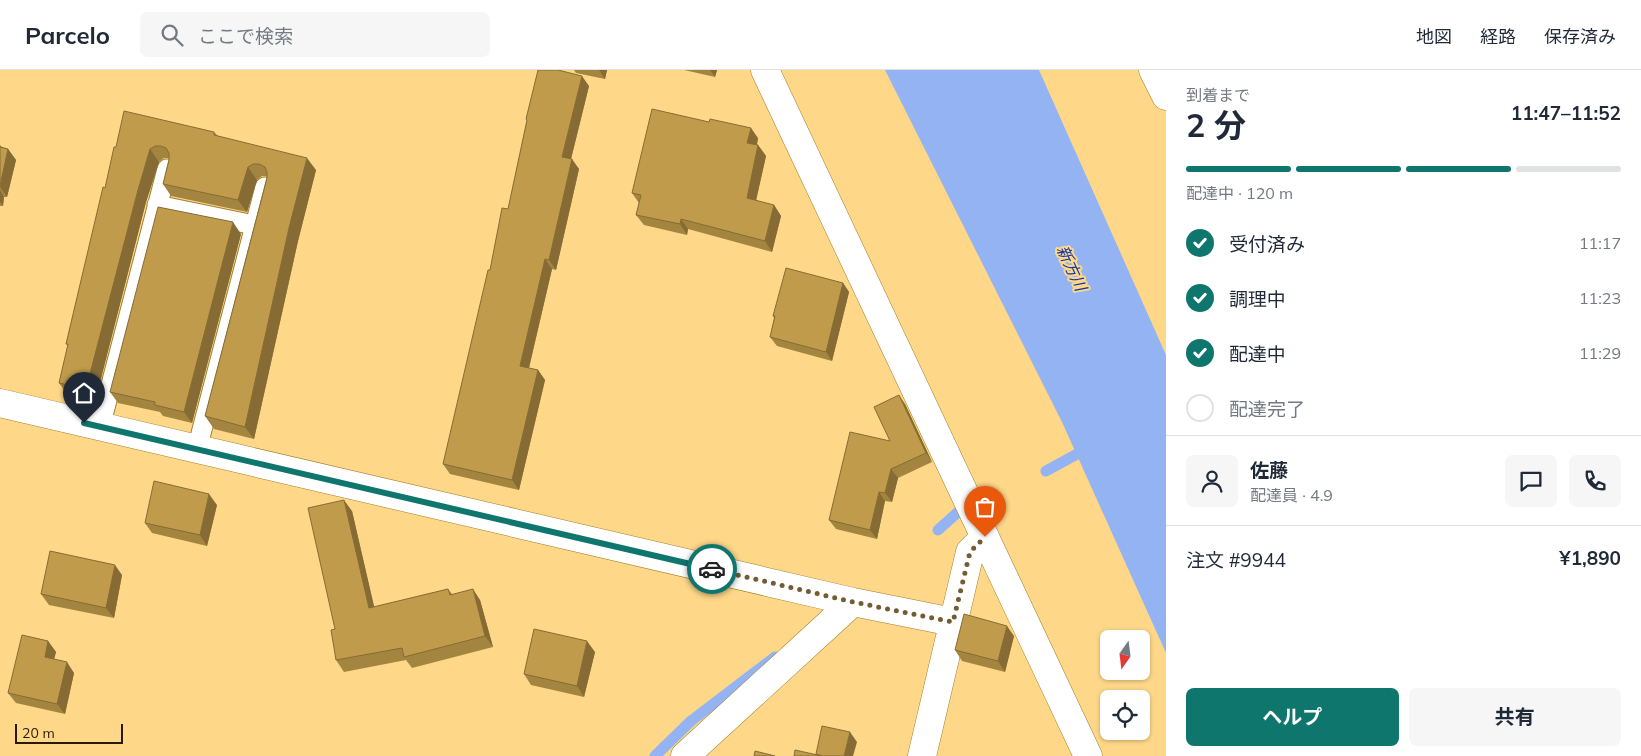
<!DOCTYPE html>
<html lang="ja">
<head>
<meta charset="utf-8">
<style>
  body { margin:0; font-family:Mulish,"Noto Sans JP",sans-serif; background:#f6f6f7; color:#1f2937; height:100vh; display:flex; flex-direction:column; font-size:19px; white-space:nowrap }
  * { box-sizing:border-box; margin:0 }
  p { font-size:16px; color:#747a83 }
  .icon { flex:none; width:28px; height:28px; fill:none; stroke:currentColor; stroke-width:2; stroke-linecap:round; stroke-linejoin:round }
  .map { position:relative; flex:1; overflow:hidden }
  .details { display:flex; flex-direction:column; background:#fff; width:475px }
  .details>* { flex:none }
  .needle { width:32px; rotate:194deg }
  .buttons { position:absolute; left:1100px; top:560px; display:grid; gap:10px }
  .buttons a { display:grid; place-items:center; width:50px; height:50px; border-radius:8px; background:#fff; box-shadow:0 1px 4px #0004; font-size:25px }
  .scale { position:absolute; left:15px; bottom:12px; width:108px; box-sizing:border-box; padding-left:5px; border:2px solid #271c03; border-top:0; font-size:14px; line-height:18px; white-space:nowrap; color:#271c03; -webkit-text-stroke:4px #fed788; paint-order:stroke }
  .pin { position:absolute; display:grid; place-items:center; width:42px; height:42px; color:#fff; margin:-51px -21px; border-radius:50% 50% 50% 0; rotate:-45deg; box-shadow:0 0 5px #0007 }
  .pin .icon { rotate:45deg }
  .courier { position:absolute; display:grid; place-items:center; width:50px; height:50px; margin:-25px; border:4px solid #0f766e; border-radius:50%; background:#fff; color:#222; box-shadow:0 1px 6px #0007 }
  .overview em { font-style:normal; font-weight:700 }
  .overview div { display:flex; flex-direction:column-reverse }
  .overview { display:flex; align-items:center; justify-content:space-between; height:85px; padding:0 20px }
  h1 { font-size:32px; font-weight:700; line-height:38px }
  .bar { display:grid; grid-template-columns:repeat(4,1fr); gap:8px 5px; align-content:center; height:60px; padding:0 20px }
  .bar i { height:6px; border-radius:4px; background:#e0e1e3 }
  .bar .current { background:#0f766e }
  .bar p { grid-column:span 4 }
  .line { display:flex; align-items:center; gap:12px; padding:0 20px; border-top:1px solid #e0e1e3 }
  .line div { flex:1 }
  .round { display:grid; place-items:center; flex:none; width:52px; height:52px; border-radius:8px; background:#f6f6f7 }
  ol { padding:0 20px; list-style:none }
  li { display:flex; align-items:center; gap:15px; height:55px }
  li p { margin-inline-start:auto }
  li .icon { padding:5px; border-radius:50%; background:#0f766e; color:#fff; stroke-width:4 }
  li:last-child { color:#747a83 }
  li i { width:28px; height:28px; border:2px solid #e0e1e3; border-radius:50% }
  .action { display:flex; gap:10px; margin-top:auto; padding:10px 20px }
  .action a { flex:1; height:58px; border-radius:8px; background:#0f766e; color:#fff; font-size:20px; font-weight:700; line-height:58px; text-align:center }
  .action a+a { background:#f6f6f7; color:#1f2937 }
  header { display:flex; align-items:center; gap:30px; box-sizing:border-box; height:70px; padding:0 25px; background:#fff; border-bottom:1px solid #e0e1e3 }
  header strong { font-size:24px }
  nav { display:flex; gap:28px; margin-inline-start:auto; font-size:18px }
  .search { width:350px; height:45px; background:#f6f6f7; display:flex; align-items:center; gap:12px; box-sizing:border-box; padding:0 18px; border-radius:8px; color:#747a83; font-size:19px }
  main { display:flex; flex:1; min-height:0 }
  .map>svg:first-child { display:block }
  .water { fill:#94b3f3 }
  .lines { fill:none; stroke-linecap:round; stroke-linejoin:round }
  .stream { stroke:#94b3f3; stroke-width:11 }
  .service-casing { stroke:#a37f2c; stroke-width:21 }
  .minor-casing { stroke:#a37f2c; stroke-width:29 }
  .service { stroke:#fff; stroke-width:19 }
  .minor { stroke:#fff; stroke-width:28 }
  .wall { fill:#a48540 }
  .shaded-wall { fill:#866c34 }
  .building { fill:#bf9b4b; stroke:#866c34 }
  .done { stroke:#725d32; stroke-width:5; stroke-dasharray:0 9 }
  .route { stroke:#0f766e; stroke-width:6 }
  .labels { text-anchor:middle; stroke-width:4; stroke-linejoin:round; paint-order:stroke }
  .water-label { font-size:16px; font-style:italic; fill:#1037ae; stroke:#fed788 }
</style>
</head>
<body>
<header>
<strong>Parcelo</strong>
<div class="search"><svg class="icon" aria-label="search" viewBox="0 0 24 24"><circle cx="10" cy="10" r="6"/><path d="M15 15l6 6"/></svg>ここで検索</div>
<nav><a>地図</a><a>経路</a><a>保存済み</a></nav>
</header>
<main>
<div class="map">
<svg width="1166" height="686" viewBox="0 0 1166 686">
  <rect width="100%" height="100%" fill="#fed788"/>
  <!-- water -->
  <path class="water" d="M885 0H1039L1166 285V583L1062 352Z"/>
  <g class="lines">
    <!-- stream -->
    <path class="stream" d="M1046 401 1088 378
      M938 460 957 443
      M655 686 691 651 775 587"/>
    <!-- service casing -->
    <g class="service-casing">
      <path id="service" d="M157 135 254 155
        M100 357 167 99
        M197 379 265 117"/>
    </g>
    <!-- minor casing -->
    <g class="minor-casing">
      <path id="minor" d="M765 0 1088 686
        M1153 0 1166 26
        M0 333 853 532 953 552
        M685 686 853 532
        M922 686 970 482 985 467"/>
    </g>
    <!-- service -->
    <use href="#service" class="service"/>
    <!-- minor -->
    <use href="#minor" class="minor"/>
  </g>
  <!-- wall -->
  <path class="wall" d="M574 0H607L605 9 576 3Z
    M684 0H717L715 7Z
    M589 16 571 89 579 99 556 200 552 199 529 298 538 300 545 310 519 420 450 404 443 394 508 139 527 51 526 49Z
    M214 62 218 66 316 100 298 171 254 369 214 359 205 346 267 106H262L257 110 247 142 171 126 163 114 169 88H164L159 92 146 132 95 332 68 325 59 313 68 276 66 274 105 118 116 77Z
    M758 68 757 75H758L766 86 756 131 774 135 781 146 772 182 688 159 687 165 644 155 636 145 639 133 632 123Z
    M0 75 2 77 8 79 16 90 7 127H4L3 136H0Z
    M241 164 192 353 163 346 160 342 118 333 110 322Z
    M843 213 849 222 832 291 777 276 770 267 774 248 773 246Z
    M905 334 932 392 898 408 892 432 885 431 877 469 836 459 829 450 890 371Z
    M217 435 207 476 152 463 145 453Z
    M352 441 374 537 448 519 452 524 480 530 493 577 412 598 406 590 344 602 336 590 335 559Z
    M122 505 114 548 49 535 41 524Z
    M1014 566 1005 602 962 591 955 580Z
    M48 571 56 582 54 589 74 603 65 644 16 633 8 623Z
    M595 582 584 627 531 615 524 604Z"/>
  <!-- shaded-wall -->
  <path class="shaded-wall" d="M599 0H607L605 9Z
    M710 0H717L715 7Z
    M582 6 589 16 569 97 562 87Z
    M751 58 758 68 755 84 747 73Z
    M758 75 766 86 754 139 747 128Z
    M8 79 16 90 7 127 0 117Z
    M150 79 159 92 146 132 95 332 86 319 138 120Z
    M307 88 316 100 298 171 254 369 245 357 289 158Z
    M572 89 579 99 556 200 549 190Z
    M248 97 257 110 247 142 238 130Z
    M0 120 4 127 3 136 0 132Z
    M774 135 781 146 772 182 765 171Z
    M681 149 688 159 687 165 680 154Z
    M233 152 241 164 192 353 184 342Z
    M545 189 552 199 527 306 520 296Z
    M843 213 849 222 832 291 826 282Z
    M538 300 545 310 519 420 512 410Z
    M899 325 905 334 932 392 926 383Z
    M891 399 898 408 892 432 885 423Z
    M879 422 885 431 877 469 870 460Z
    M209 424 217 435 207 476 200 465Z
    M344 430 352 441 377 549 369 538Z
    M115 495 122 505 114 548 106 538Z
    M473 519 480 530 493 577 485 566Z
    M1007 556 1014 566 1005 602 998 591Z
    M48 571 56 582 52 597 45 587Z
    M587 571 595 582 584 627 577 616Z
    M67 592 74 603 65 644 57 634Z
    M850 662 857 672 853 686H844Z"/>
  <!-- building -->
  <path class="building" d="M538 0H558L582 6 562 87 572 89 549 190 545 189 520 296 538 300 512 410 443 394 488 200H490L502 138 508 139 527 50 526 49Z
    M652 39 709 52 710 49 751 58 747 73 758 75 747 128 774 135 765 171 681 149 680 154 636 145 641 125 632 123Z
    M124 41 214 62V65L307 88 289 158 245 357 205 346 267 108V102L265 97 259 94H253L248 97 238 130 163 114 169 90V83L166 78 161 76H155L150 79 138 120 86 319 59 313 68 274H66L103 117 105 118 114 77H116Z
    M0 77 8 79 0 116Z
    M158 137 233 152 184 342 155 335V332L110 322Z
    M786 198 843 213 826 282 770 267 775 246H773Z
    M899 325 926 383 891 399 885 423 879 422 870 460 829 450 850 362 890 371 874 337Z
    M154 411 209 424 200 465 145 453Z
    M344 430 369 538 448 519 450 525 473 519 485 566 404 587 402 578 336 590 331 560 335 559 308 438Z
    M50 481 115 495 106 538 41 524Z
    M964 544 1007 556 998 591 955 580Z
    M534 559 587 571 577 616 524 604Z
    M22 565 48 571 45 587 67 592 57 634 8 623Z
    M822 656 850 662 844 686H823L816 684Z
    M795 680 822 686H794Z
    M755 681 775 686H754Z"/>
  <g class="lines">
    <!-- done -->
    <path class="done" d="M712 499 853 532 953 552 970 482 985 467"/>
    <!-- route -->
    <path class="route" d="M84 353 712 499"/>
  </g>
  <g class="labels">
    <!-- water labels -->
    <g class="water-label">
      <text transform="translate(1072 198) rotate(65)" y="6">新方川</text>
    </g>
  </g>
</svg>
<div class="buttons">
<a><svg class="needle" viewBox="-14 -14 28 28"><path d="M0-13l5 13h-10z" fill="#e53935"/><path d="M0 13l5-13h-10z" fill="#747a83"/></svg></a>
<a><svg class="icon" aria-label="locate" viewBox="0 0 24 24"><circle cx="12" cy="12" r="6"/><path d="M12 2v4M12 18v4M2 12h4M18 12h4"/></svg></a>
</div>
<div class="scale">20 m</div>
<div class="pin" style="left:985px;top:467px;background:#ea580c"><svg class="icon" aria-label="bag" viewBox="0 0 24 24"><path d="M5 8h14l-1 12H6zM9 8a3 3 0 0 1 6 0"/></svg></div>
<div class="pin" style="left:84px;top:353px;background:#1f2937"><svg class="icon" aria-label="home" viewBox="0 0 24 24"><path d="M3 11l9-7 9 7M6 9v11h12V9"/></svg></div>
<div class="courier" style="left:712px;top:499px"><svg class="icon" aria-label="car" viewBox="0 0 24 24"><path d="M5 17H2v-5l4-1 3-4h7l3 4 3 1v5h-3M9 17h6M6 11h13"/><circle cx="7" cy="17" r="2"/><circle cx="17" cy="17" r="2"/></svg></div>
</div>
<section class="details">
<div class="overview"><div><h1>2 分</h1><p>到着まで</p></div><em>11:47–11:52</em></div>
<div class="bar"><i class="current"></i><i class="current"></i><i class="current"></i><i></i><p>配達中 · 120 m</p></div>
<ol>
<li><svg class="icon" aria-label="check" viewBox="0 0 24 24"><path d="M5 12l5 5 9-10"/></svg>受付済み<p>11:17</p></li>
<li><svg class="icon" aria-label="check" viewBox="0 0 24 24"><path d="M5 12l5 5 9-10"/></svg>調理中<p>11:23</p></li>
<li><svg class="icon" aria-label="check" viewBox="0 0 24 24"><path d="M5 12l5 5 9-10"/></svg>配達中<p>11:29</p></li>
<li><i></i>配達完了</li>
</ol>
<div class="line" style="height:90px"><a class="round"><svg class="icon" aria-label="person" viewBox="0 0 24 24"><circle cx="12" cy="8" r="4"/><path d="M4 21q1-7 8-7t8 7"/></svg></a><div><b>佐藤</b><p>配達員 · 4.9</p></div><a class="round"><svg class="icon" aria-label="chat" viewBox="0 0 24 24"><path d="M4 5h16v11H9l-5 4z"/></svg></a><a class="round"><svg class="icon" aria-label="phone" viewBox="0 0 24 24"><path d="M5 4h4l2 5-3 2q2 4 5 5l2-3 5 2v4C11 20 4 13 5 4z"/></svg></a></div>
<div class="line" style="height:65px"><div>注文 #9944</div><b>¥1,890</b></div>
<div class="action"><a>ヘルプ</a><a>共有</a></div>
</section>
</main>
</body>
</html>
